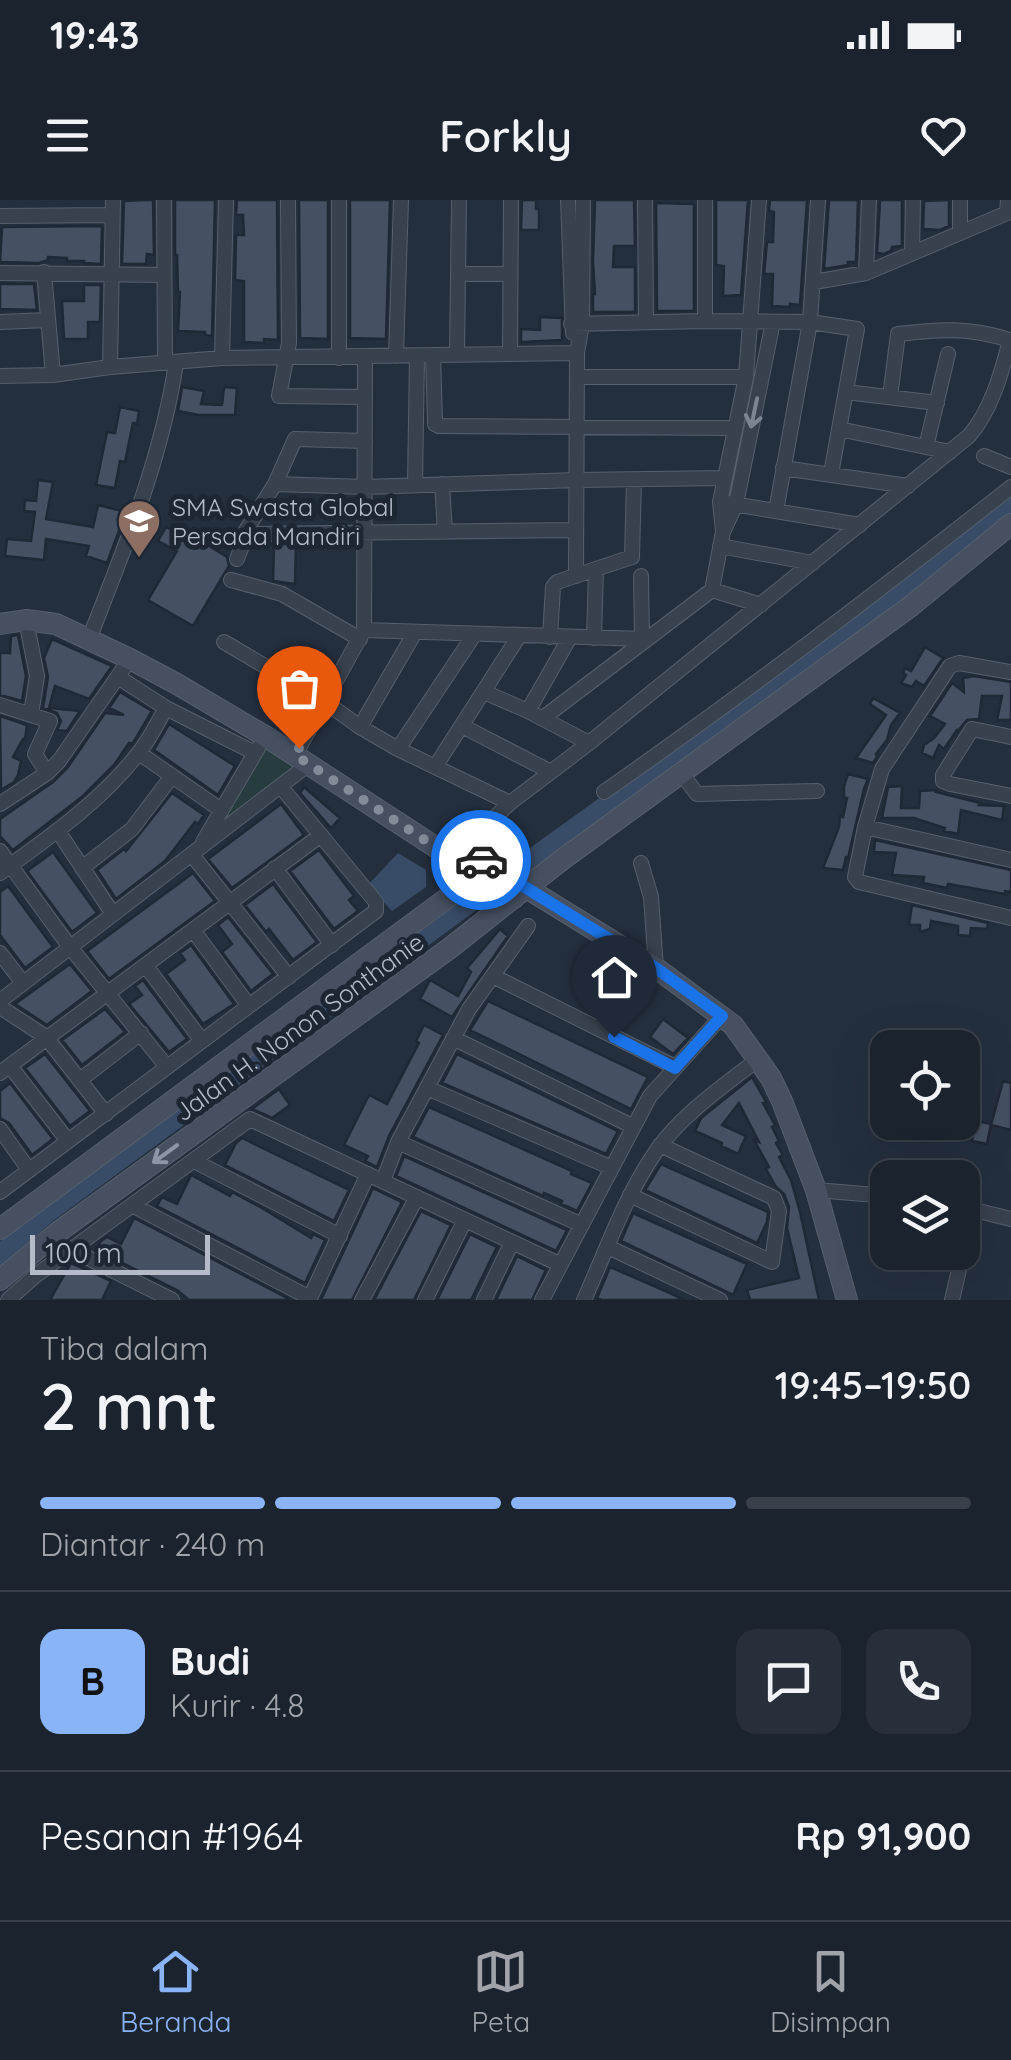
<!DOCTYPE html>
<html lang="id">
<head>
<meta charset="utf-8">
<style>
  body { margin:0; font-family:Quicksand,sans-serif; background:#282f3a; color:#f1f3f6; height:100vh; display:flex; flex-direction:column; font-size:38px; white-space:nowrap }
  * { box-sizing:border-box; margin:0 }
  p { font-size:32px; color:#a0a4aa }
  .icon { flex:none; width:55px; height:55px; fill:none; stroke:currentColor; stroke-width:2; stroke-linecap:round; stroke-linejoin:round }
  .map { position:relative; height:1100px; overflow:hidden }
  .sheet { display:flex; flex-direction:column; background:#1b232e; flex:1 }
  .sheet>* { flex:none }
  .tools { position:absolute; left:870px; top:830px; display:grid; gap:20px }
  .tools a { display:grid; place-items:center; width:110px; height:110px; border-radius:20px; background:#1b232e; box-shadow:0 10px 40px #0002,0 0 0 2px #39404a; font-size:50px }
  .scale { position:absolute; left:30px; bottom:25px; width:180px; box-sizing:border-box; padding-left:10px; border:5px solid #b4bcc9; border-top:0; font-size:28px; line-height:35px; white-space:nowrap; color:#b4bcc9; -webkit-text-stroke:8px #1d2633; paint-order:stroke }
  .pin { position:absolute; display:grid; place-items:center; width:85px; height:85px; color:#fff; margin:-102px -42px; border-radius:50% 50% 50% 0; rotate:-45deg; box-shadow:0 0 10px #0007 }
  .pin .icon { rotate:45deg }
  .courier { position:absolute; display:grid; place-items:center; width:100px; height:100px; margin:-50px; border:8px solid #1a73e8; border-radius:50%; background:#fff; color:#222; box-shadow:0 2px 12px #0007 }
  .head em { font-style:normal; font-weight:600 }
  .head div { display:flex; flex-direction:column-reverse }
  .head { display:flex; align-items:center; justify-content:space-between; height:170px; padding:0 40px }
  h1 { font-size:65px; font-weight:600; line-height:75px }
  .bar { display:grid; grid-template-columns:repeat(4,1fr); gap:15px 10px; align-content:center; height:120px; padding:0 40px }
  .bar i { height:12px; border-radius:8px; background:#39404a }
  .bar .on { background:#8ab4f8 }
  .bar p { grid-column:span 4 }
  .line { display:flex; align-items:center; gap:25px; padding:0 40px; border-top:2px solid #39404a }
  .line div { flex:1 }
  .round { display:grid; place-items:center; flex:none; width:105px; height:105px; border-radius:20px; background:#282f3a }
  .status { display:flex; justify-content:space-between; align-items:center; height:70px; padding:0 50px; background:#1b232e; direction:ltr }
  .status svg { height:28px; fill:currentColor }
  header { display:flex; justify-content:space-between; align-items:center; height:130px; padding:0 40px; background:#1b232e; font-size:45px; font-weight:600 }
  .tab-bar { display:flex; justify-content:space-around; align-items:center; height:140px; border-top:2px solid #39404a; background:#1b232e; font-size:28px; color:#a0a4aa }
  .tab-bar a { display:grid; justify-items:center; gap:5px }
  .tab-bar .on { color:#8ab4f8 }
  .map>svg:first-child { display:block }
  .green { fill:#263c3f }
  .water { fill:#394c67 }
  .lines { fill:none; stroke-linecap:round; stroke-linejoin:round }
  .river { stroke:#394c67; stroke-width:22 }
  .building { fill:#455162; stroke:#1f2835; stroke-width:2.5 }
  .street-casing { stroke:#565f6c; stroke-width:16 }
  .secondary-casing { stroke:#565f6c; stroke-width:22 }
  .street { stroke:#38414e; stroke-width:14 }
  .secondary { stroke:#465061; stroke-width:20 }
  .oneway { stroke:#7c8592 }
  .oneway2 { stroke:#8e96a5 }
  .done { stroke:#828b98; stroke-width:10; stroke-dasharray:0 18 }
  .route { stroke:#1a73e8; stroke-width:12 }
  .labels { text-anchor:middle; stroke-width:10; stroke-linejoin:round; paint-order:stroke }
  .poi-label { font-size:25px; fill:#b4bcc9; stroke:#1d2633; text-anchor:start }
  .street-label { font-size:25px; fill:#b4bcc9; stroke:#1d2633 }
</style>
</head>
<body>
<div class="status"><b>19:43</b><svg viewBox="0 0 49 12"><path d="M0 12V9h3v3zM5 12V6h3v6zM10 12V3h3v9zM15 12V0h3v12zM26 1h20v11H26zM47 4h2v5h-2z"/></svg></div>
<header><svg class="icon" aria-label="menu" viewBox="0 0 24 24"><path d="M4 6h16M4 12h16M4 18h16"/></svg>Forkly<svg class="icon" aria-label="heart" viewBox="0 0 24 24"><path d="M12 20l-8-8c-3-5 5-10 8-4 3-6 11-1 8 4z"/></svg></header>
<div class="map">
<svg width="1011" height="1100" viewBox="0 0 1011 1100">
  <rect width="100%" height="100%" fill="#242f3e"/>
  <!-- green -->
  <path class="green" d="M265 536 309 564 201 647Z"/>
  <!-- water -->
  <path class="water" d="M398 653 426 670V687L392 711 368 685Z
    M482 686 497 695 53 1021 0 1067V1041L13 1031Z"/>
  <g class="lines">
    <!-- river -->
    <path class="river" d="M493 688 906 391 1011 307"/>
  </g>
  <!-- building -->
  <path class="building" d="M145 0H153L154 55 147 54 146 64H122L124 1Z
    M175 0H215L212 136 205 135V132L178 131 180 92H178L177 55H175Z
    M237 0H277L278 140 264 139V143L244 142V81L235 80 236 35H244L243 15H236Z
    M299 0H328V139L300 138Z
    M350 0H390L386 139 350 138Z
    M522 0H536V9H539V30H521Z
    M595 0H634L635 46H614L613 67H635V112H593V94H595L593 62Z
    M716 0H748L741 95 723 96 724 66 716 65Z
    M770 0H807L800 105 790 104V107L772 106 773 74H764L767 42H773L774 12 769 11Z
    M829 0H858L856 62H848V65L824 69Z
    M880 0H902V46L892 47 891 51 884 54 877 53Z
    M949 0V26L940 30 923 29 924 1Z
    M656 3 694 4V111H657Z
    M102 26 101 64 84 63V61H67V58L48 57V60L39 63 0 62 2 27Z
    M0 84H34L37 110 0 109Z
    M84 85H101L100 122H88V139H64L62 101H84Z
    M540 117 562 118V140L521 142V129L540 130Z
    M182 187 204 191 201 204 222 205 224 187 237 188 235 215H199L178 211Z
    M120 207 139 211 137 224 133 223 125 262 120 261 115 288 96 285 107 232 115 233Z
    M38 280 53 282 46 319 93 327 98 305 126 312 107 363 86 356 89 346 46 339 44 360 5 356 7 339 31 341 35 312 24 311 25 300 36 301Z
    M166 327 186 337 188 333 227 357 229 366 193 426 148 400 177 351 158 341Z
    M274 344H296L295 384 273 381Z
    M18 435 26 476 22 501 0 495V453H10L11 436Z
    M52 439 112 466 89 499 55 486 49 508 80 511 67 531 57 530 61 521 57 513 43 508 48 477 44 458Z
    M925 447 943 458 924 486 916 481 912 487 901 483 906 475 903 473 905 468 911 471Z
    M974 476 1011 482V520H997L1002 496H982L979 519 967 520 958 531 957 530 944 549 939 545 933 558 922 553 924 545 934 538 945 524 930 516 952 483 964 492 963 478Z
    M120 492 152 511 136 538 132 544 129 543 114 565 83 596 13 650 0 636V619L53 582 68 567 105 513 124 515 109 508Z
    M873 498 900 513 891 525 887 540 876 554 877 557 873 563 856 558 886 515 870 504Z
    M0 516 27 525 25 539H23L13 557 21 561 18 575 14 582 1 590Z
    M169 524 235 566 218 595 154 550Z
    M848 574 868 579 864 589 848 658 846 657 843 670 823 668 839 627 840 616 843 617 847 598H844V586Z
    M902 586 901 608H919L920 591 937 590 936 592 980 603 979 605 1004 606 1002 620 961 610 958 634 944 631 945 628 914 618H882L888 587Z
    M304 587 340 618 331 628 300 593Z
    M172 593 204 615 198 624 195 622 165 661 116 699 97 670 124 649 126 651Z
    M281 604 304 635 232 688 208 659Z
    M875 640 1011 670V692L1005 691V694L948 684 947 688 923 683 924 677 892 675 896 653 874 652Z
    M319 650 354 696 349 700 358 711 334 729 290 671Z
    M53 652 97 713 72 732 27 671Z
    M193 673 215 701 109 779 87 751Z
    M273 684 317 742 293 760 269 729 266 732 245 705Z
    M8 686 53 747 25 768 0 735V692Z
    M912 705 988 723 987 729 971 728 970 736 958 735V726L931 721 930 729 920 732V725H909Z
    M228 717 273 774 251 791 222 752 232 744 218 725Z
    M500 729 508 736 452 817 420 799 430 780 458 796 471 772 467 768Z
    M191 745 234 804 203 824 166 774 185 760 180 753Z
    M70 764 92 791 47 825 15 804Z
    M143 780 187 839 169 852 129 804 142 795 135 786Z
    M488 801 648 877 631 909 470 830Z
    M105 809 125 832 82 865 62 840Z
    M663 819 688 838 673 854 650 837Z
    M424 825 443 835 389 936 377 967 365 961 368 956 344 945 369 895 387 904 419 843 416 841Z
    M45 854 90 911 70 926 25 868Z
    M457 854 618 931 606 954 442 883Z
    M752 877 766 902 763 903 775 925 772 927 779 941 776 943 783 955 779 957 791 980 800 1012 819 1100H750L747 1090 799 1078 787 1028 789 1007 784 994 776 987 766 969 769 967 754 940 759 942 739 903 722 925 746 936 738 954 721 946 722 943 695 931 701 918Z
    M1003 881 1011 883V930L991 925Z
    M10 883 53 939 32 955 9 923 0 918V891Z
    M279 889 290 905 272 918 252 909Z
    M429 907 572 971 571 974 592 983 577 1011 561 1004 562 1001 544 993 543 996 413 937Z
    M962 918 991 924 987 944 972 941 973 936 957 933Z
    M242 938 349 990 334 1021 225 965 236 943Z
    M404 956 567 1030 556 1051 396 976Z
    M661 964 768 1012 767 1022 757 1043 645 990Z
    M191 975 230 996 232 992 262 1008 311 1038 313 1034 325 1040 305 1083 157 1006 162 997 177 1004Z
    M373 988 402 1002 352 1100H321Z
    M421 1011 451 1025 414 1100H374Z
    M633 1013 747 1064 733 1095 621 1041Z
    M134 1018 291 1100H189L177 1090 96 1050 101 1041 107 1037 121 1044Z
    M470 1034 497 1047 471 1100H437Z
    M517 1056 546 1070 532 1100H496Z
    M71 1063 111 1081 102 1100H50Z
    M610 1067 654 1086 685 1100H602L597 1098Z"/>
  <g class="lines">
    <!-- street casing -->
    <g class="street-casing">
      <path id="street" d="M164 0 165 162
        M288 0 289 143 279 196 365 197
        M568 0 573 133
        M645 0 646 122
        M705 0V121
        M0 16 112 15
        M960 32V0
        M912 53 913 0
        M44 72 53 175
        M0 73 164 75
        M866 73 869 0
        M458 74H510
        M814 82 866 73 1007 13 1008 0
        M0 122 48 120
        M571 124 705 121 810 122 857 129 831 274
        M510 153 511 0
        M457 154 459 0
        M433 155 435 221V224L439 226 735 228
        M396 156 401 0
        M222 158 226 0
        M339 158V0
        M110 167 113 0
        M0 176 53 175 110 167 222 158 577 153
        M577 177H746
        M846 192 937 203
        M839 229 950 252
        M365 241 295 239 275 284 245 332 249 334 576 330
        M926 247 948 154
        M984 256 1011 267
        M783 268 908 286
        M275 284 365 287 576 280 724 278
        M442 284 445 332
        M415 285 417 156
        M727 303 860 325
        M776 311 810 122 818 0
        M723 331 720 302 746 177 759 0
        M720 346 813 363
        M237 359 247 333
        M576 376 577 153 582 124 583 0
        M641 376 642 439
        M231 380 282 394 360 439
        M712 390 761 405
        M26 420 37 476 31 514
        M364 430 645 439
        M550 437 553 387 557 382 632 357 634 280
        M594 438 596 369
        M89 439C124 350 162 258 176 163
        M224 442 324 501 360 527 398 549 510 603
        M1011 472 959 463 950 466 882 569 865 627 855 677 859 682 1011 718
        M118 477 166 508 255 553
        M484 492 528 511 589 543
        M0 505 50 521 35 554 47 573
        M528 511 570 437
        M543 518 712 390 723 332 736 304 773 122
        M462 526 551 572
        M360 527 414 434
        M1011 537 972 529 943 575V581L950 584 1011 596
        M398 549 474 435
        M139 553 221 610
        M295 555 364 430 365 157
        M435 567 519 436
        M681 573 697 594 817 591
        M604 592C743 495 878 392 1011 287
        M0 604 47 573 59 561 130 459
        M865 627 1011 660
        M58 631 113 714
        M203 642 258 548
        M462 648 510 603 589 543 969 236C991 211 1002 172 1010 140 968 127 941 129 898 134L890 197
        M0 651 70 747 167 867
        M192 655 289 777
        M641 663 651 697 656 768
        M82 668 132 629 172 576
        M275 668 332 745
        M0 673C49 637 99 603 137 555 149 541 157 523 166 508
        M193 730 249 806
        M0 753 23 783
        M146 766 202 841
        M493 776 675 867
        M0 801 309 564
        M0 807 46 837 106 914
        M453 838 632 926
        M10 866 68 941
        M0 873 321 635
        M80 880 141 833
        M427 888 612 968
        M0 929 29 970
        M398 942 582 1025
        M194 961 340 1036
        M383 981 398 942 469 809 528 726
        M816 990 888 996
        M0 992 376 711V702L281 587
        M630 995 772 1062 779 1011 774 998 660 945
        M132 1005 310 1098
        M962 1007 1011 1019
        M608 1047 720 1100
        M72 1050 172 1100
        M8 1100 35 1076 250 919 559 1064
        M309 1100 368 974
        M362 1100 417 997
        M425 1100 465 1020
        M484 1100 512 1042
        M542 1100 650 896 722 816
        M584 1100C607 1049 626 993 659 947 685 912 725 885 758 859
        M952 1100 973 1009"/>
    </g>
    <!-- secondary casing -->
    <g class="secondary-casing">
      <path id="secondary" d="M0 424 26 420 56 424 130 459 177 484 265 536 440 650 454 662 514 698
        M440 650 462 648 656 768 733 825 771 878 782 901 816 990 847 1100
        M0 1029 477 676
        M0 1080 58 1032 450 748 563 659 911 406 1011 324"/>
    </g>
    <!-- street -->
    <use href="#street" class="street"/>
    <!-- secondary -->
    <use href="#secondary" class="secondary"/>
  </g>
  <!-- one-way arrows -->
  <defs><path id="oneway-shaft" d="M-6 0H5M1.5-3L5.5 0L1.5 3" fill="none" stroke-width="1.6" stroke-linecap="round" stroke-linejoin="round" transform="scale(2.5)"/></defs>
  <use class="oneway" href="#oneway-shaft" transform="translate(754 213) rotate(102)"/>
  <use class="oneway2" href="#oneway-shaft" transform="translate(165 954) rotate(144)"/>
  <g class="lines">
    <!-- done -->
    <path class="done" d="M299 548 295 555 440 650 459 647 481 660"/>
    <!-- route -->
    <path class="route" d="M481 660 656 768 722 816 675 868 614 837"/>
  </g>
  <!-- icons -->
  <defs>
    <g id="school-pin" transform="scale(2.25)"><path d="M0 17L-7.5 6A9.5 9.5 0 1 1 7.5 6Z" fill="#8d6e63" stroke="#1d2633"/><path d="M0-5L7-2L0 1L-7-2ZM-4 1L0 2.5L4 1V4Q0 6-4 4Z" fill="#fff"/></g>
  </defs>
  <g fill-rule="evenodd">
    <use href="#school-pin" x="139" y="321"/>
  </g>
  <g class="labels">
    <!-- poi labels -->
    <g class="poi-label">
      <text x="172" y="316">SMA Swasta Global<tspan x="172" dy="29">Persada Mandiri</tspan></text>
    </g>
    <!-- street labels -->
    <g class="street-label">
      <text transform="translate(299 827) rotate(-36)" y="9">Jalan H. Nonon Sonthanie</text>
    </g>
  </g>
</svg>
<div class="tools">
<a><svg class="icon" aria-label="locate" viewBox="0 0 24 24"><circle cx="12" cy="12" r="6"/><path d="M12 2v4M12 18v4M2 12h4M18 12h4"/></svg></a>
<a><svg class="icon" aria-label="layers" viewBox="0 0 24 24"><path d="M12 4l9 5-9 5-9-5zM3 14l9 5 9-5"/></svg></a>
</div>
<div class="scale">100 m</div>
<div class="pin" style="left:299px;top:548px;background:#ea580c"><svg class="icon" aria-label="bag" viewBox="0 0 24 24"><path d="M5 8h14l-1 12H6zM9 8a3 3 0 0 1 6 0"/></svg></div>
<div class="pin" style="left:614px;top:837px;background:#1f2937"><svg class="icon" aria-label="home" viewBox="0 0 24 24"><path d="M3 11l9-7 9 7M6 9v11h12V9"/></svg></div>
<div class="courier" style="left:481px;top:660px"><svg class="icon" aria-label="car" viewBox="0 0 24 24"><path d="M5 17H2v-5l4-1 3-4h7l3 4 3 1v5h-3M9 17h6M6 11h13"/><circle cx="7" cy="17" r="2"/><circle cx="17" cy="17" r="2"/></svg></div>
</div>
<section class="sheet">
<div class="head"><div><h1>2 mnt</h1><p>Tiba dalam</p></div><em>19:45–19:50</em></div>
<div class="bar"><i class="on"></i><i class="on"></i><i class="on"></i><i></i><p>Diantar · 240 m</p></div>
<div class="line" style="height:180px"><b class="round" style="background:#8ab4f8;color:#111">B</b><div><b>Budi</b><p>Kurir · 4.8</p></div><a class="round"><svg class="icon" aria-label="chat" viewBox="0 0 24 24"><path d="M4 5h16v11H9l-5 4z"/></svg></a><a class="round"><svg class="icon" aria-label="phone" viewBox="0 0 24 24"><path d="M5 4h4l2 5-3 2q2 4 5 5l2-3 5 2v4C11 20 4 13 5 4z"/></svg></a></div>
<div class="line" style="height:130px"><div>Pesanan #1964</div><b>Rp 91,900</b></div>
</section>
<nav class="tab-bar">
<a class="on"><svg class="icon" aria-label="home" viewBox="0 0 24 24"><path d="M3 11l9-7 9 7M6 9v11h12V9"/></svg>Beranda</a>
<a><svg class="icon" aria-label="map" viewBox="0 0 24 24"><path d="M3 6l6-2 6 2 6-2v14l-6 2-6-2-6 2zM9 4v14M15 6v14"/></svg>Peta</a>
<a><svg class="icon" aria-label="saved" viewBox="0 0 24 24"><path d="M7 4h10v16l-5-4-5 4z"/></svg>Disimpan</a>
</nav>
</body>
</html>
